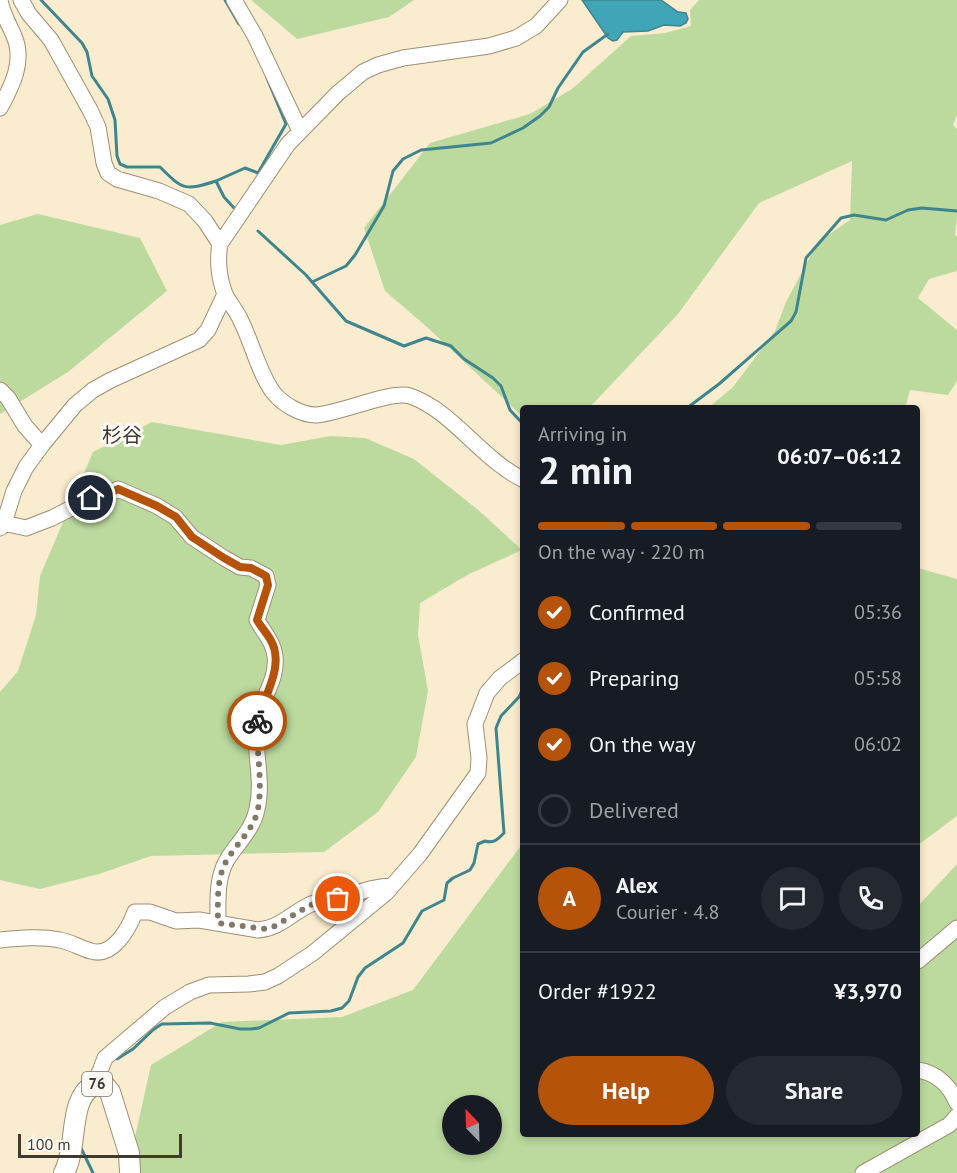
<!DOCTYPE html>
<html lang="en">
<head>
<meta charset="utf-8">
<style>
  body { margin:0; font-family:"PT Sans","Noto Sans JP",sans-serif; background:#242831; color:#f1f3f6; height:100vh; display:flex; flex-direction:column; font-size:22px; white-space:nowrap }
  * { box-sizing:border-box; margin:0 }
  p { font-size:20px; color:#9ea1a6 }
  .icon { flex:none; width:33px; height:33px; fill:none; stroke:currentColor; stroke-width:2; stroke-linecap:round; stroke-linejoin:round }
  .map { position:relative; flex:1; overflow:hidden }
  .drawer { position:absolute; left:520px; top:405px; width:400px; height:732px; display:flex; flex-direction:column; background:#171b24; border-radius:6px; box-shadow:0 3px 9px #0003 }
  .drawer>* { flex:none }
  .needle { width:39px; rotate:337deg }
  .controls { position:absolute; left:442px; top:1095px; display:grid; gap:12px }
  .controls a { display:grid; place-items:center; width:60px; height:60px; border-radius:50%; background:#171b24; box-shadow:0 3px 9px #0003; font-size:30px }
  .scale { position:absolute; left:18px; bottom:15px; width:164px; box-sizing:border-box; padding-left:6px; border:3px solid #403b30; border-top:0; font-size:16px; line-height:21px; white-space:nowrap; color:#403b30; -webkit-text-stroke:4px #fdfaf5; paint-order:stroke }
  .pin { position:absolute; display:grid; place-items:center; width:51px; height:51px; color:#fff; margin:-26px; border:3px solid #fff; border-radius:50%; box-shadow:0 2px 6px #0007 }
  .courier { position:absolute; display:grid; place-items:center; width:60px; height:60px; margin:-30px; border:4px solid #b45309; border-radius:50%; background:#fff; color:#222; box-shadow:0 2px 8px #0007 }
  .summary em { font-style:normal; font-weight:700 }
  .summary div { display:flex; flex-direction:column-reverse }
  .summary { display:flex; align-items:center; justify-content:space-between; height:102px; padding:0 18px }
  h1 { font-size:39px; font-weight:700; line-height:45px }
  .bar { display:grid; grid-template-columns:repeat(4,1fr); gap:9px 6px; align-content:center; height:72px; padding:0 18px }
  .bar i { height:8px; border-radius:4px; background:#363941 }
  .bar .on { background:#b45309 }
  .bar p { grid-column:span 4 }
  .line { display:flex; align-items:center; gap:15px; padding:0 18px; border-top:2px solid #363941 }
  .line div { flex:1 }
  .round { display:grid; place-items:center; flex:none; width:63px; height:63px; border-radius:32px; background:#242831 }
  ol { padding:0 18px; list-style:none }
  li { display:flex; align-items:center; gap:18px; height:66px }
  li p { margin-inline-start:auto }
  li .icon { padding:6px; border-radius:50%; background:#b45309; color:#fff; stroke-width:4 }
  li:last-child { color:#9ea1a6 }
  li i { width:33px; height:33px; border:3px solid #363941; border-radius:50% }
  .cta { display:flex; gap:12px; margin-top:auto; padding:12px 18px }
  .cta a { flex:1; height:69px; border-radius:36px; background:#b45309; color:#fff; font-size:24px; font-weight:700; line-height:69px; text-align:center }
  .cta a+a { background:#242831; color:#f1f3f6 }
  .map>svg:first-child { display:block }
  .green { fill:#bcda9e; fill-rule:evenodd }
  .water { fill:#3fa5b7; stroke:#3f858e; stroke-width:1.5 }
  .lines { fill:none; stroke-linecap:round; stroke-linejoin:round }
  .stream { stroke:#3f858e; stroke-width:3 }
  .minor-casing { stroke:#9c8f75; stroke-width:17 }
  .major-casing { stroke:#9c8f75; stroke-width:22 }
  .minor { stroke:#fff; stroke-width:15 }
  .major { stroke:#fff; stroke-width:20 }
  .done { stroke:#817968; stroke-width:6; stroke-dasharray:0 10.8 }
  .route { stroke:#b45309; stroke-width:8 }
  .labels { text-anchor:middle; stroke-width:6; stroke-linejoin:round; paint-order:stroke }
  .shield { fill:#fdfaf5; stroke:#79746b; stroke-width:1.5 }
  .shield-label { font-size:15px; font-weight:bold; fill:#403b30 }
  .quarter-label { font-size:20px; fill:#403b30; stroke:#fdfaf5 }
</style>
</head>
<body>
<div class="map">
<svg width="957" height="1173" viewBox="0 0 957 1173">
  <rect width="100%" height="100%" fill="#faeccf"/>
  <!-- green -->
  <path class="green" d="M251 0H414L389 17 297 39Z
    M699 0H957V115L953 125 957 129V217L955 235 957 236V271L929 279 918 298 957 330V381L948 395 910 390 905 408H708L733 387 775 331 786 302 818 242 850 220 852 161 759 203 678 314 589 408H524L523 417 428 328 385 291 364 228 430 143 530 114 572 89 631 36 665 33 691 26 690 10Z
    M38 214 140 238 167 291 68 372 0 414V225Z
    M152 422 281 445 331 436 365 438 414 459 477 509 522 550 469 574 420 603 418 635 428 691 416 757 378 812 324 852 151 856 99 874 40 889 0 880V692L18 671 36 615 40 576 93 452Z
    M918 568 957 579V816L918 845Z
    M523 843 524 1134H918V906L957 864V1173H127L151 1065 222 1022 342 1017 413 990ZM453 1106H492V1144H453Z"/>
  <!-- water -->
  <path class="water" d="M582 0H661L678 12 686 13 688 19 686 23 680 26 664 25 648 31 623 32 617 40 613 41 608 38Z"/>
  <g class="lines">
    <!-- stream -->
    <path class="stream" d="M41 0 82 43 87 52 92 76 108 99 115 120 117 156 120 164 127 167H160C183 190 185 191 216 181L224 197 235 209
      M225 0 239 24
      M216 181 245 168 258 173 286 124 267 78
      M258 231 306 275 346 321 404 346 426 338 451 346 464 359 493 378 501 386 510 410 524 425
      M312 282 346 266 355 255 384 206 393 171 403 159 421 150 491 143 523 128 540 116 549 107 558 88 583 52 608 34
      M687 408 719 384 791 321 796 312 806 258 841 218 854 215 886 220 908 210 922 208 957 211
      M117 1059 133 1049 154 1029 162 1024 210 1023 240 1029H251L259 1028 289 1013 331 1011 342 1008 349 1001 358 977 365 968 403 943 422 911 444 900 447 883 453 878 470 870 474 863 478 844 485 841C494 844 498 839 504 833L496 728 501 716 519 697 524 686
      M81 1148 93 1173"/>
    <!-- minor casing -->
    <g class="minor-casing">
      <path id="minor" d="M21 0 29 14 51 40 90 110 98 127 104 163 108 173 117 179 159 191 189 204 205 221 220 244
        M234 0 255 36 300 131
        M0 108C12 86 25 61 14 36 9 24 2 13 0 0
        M0 390 8 398 25 426 42 445
        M524 480C482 460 452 410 410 396 391 390 339 414 316 415 301 415 282 404 273 392 259 373 252 343 241 321 237 311 229 303 225 294 219 279 217 260 220 244L288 144 338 93 363 72 378 65 403 58 489 46 516 38 536 26 560 0
        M4 523 26 528 52 518 91 498 103 497 118 489 157 506 175 517 192 537 224 558 240 567 251 568 266 576 268 585 257 620C264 633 273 641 275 656 278 681 260 699 257 722 253 751 264 780 257 809 253 830 237 843 227 860 216 878 218 903 218 923
        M0 528 4 523 14 491 26 467 42 445 75 405 93 390 111 380 199 340 208 330 225 294
        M0 940C20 938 41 936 60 940 71 942 80 948 91 951 113 958 129 928 135 912H150L176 921 199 920 258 930C278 929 291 914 309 905 317 901 327 901 337 899 356 894 372 886 392 886
        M918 961 957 928
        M918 1070C937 1073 950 1086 957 1103
        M95 1084 105 1058 165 1007 190 992 209 985 249 984 265 982 278 976 313 953 386 893 420 854 478 773 479 758 475 724 487 693 500 678 524 660
        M863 1173 949 1125 957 1116"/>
    </g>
    <!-- major casing -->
    <g class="major-casing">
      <path id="major" d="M64 1173C79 1145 67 1099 95 1084L104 1085 110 1092 129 1153 130 1173"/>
    </g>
    <!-- minor -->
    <use href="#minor" class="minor"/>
    <!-- major -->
    <use href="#major" class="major"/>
  </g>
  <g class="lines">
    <!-- done -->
    <path class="done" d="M257 721C256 750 263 780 258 809 254 829 237 843 227 860 216 878 218 903 218 923L266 929 275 926 310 905 338 899"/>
    <!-- route -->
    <path class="route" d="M91 498 103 497 118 489 157 506 176 517 192 537 224 558 240 567 251 568 266 576 268 585 257 620C261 627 266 632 270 639 286 664 264 697 257 721"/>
  </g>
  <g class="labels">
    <!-- shield labels -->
    <rect class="shield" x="82" y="1072" width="30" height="24" rx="4.5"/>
    <g class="shield-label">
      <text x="97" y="1089">76</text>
    </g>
    <!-- quarter labels -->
    <g class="quarter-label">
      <text x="122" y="442">杉谷</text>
    </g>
  </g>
</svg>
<div class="controls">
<a><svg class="needle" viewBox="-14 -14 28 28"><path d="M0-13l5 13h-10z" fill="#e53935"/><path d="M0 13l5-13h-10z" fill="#9ea1a6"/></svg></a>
</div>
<div class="scale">100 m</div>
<div class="pin" style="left:338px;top:899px;background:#ea580c"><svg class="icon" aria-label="bag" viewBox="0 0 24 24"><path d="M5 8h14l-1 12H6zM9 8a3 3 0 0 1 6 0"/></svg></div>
<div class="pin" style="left:91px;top:498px;background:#1f2937"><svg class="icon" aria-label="home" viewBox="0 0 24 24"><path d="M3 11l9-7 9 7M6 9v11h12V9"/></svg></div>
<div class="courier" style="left:257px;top:721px"><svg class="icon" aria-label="bike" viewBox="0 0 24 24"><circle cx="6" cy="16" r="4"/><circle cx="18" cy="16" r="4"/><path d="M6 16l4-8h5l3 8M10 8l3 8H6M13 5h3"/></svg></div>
<section class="drawer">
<div class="summary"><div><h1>2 min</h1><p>Arriving in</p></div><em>06:07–06:12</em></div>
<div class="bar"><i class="on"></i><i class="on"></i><i class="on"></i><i></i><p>On the way · 220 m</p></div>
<ol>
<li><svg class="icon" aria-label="check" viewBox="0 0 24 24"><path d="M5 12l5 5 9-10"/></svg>Confirmed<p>05:36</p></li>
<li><svg class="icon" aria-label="check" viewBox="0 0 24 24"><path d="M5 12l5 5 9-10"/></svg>Preparing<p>05:58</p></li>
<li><svg class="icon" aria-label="check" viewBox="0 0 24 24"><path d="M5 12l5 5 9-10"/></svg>On the way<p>06:02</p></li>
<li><i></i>Delivered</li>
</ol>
<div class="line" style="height:108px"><b class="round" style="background:#b45309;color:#fff">A</b><div><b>Alex</b><p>Courier · 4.8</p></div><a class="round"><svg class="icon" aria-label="chat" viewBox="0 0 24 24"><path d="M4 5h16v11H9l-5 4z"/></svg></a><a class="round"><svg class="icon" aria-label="phone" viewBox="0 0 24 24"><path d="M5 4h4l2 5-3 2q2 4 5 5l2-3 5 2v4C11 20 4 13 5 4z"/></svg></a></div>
<div class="line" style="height:78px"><div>Order #1922</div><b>¥3,970</b></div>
<div class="cta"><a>Help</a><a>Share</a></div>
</section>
</div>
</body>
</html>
